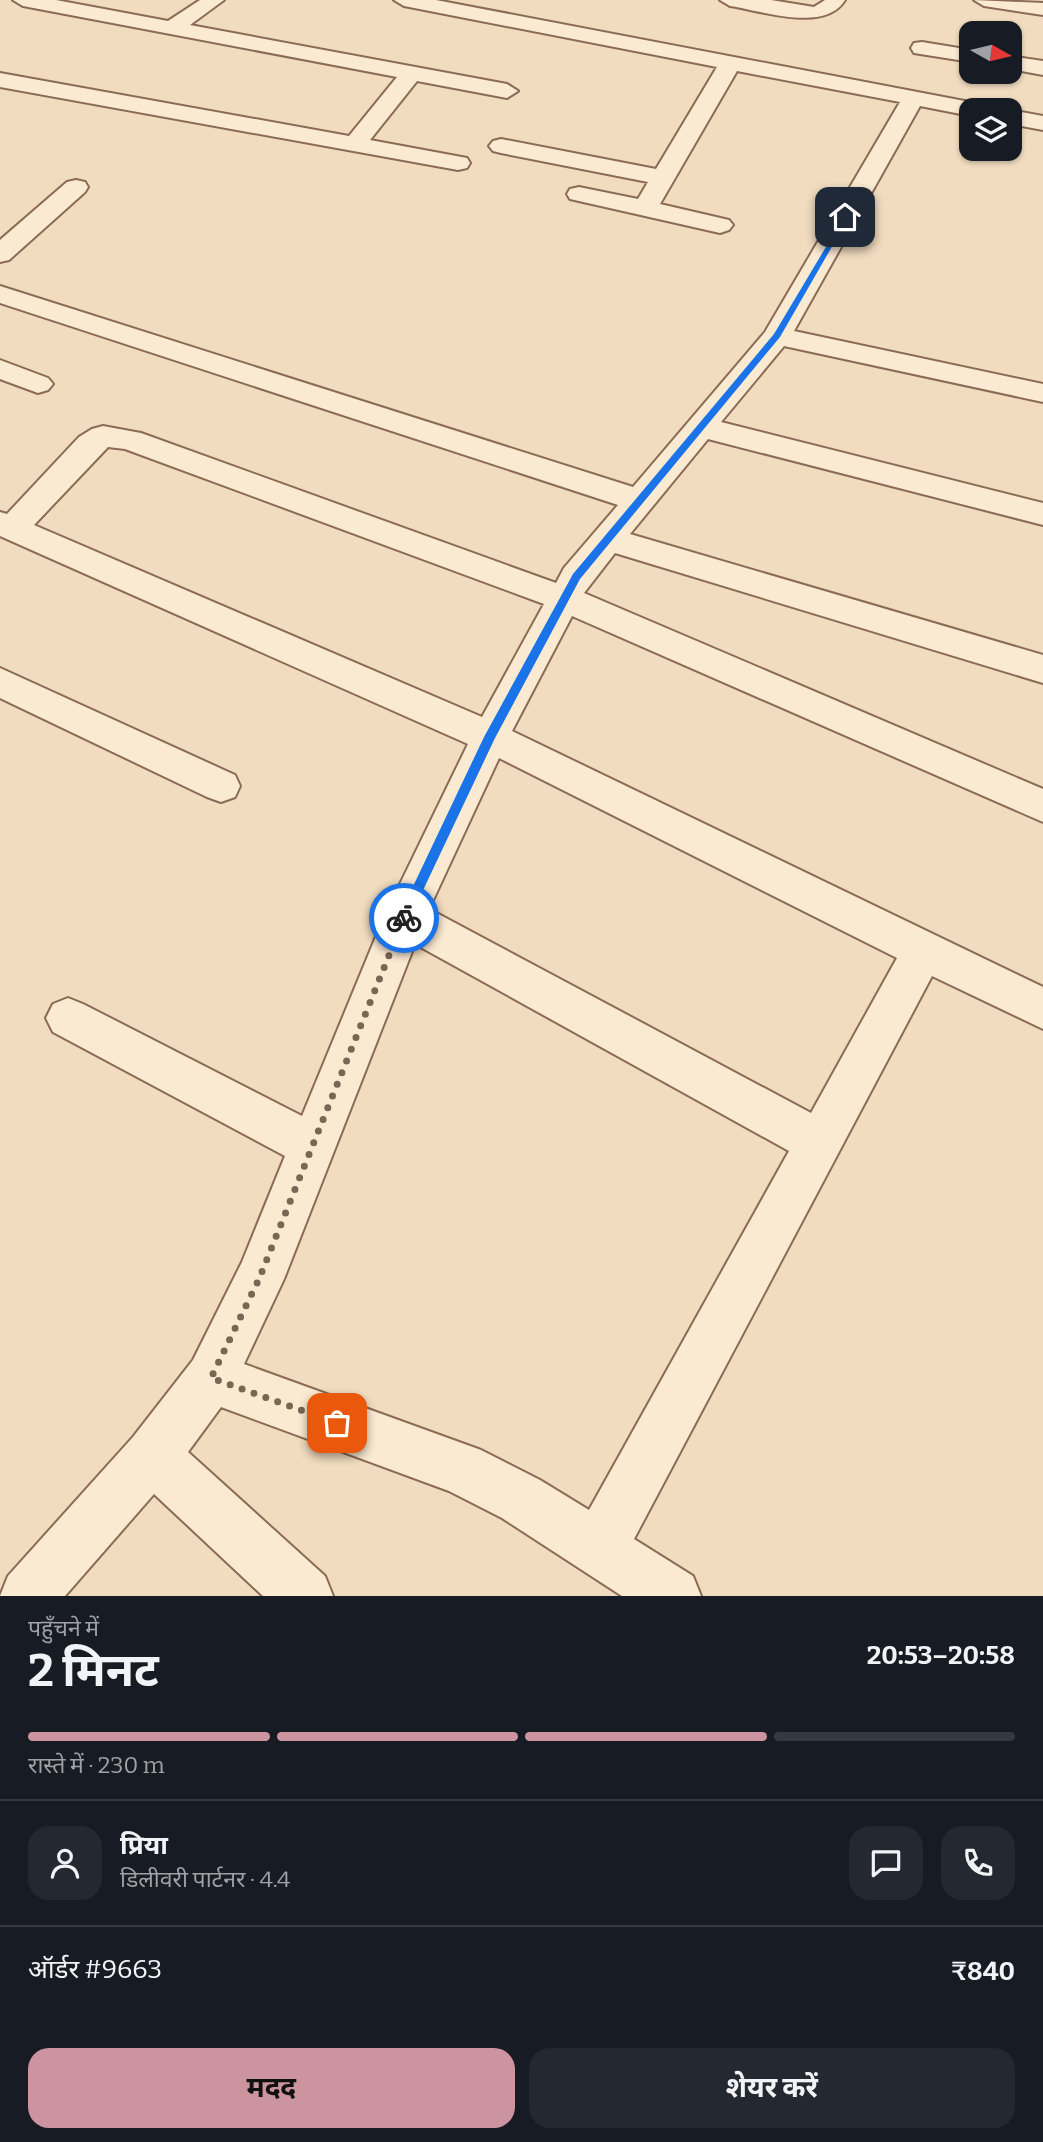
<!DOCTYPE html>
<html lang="hi">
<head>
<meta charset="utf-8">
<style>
  body { margin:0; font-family:Bitter,"Noto Sans Devanagari",serif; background:#242831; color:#f1f3f6; height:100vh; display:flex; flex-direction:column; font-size:26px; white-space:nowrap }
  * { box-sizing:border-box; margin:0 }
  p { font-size:23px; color:#9ea1a6 }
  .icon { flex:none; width:38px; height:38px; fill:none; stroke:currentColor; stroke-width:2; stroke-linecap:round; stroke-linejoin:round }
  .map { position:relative; height:1596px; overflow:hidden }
  .drawer { display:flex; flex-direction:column; background:#171b24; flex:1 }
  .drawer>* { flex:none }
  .needle { width:46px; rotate:98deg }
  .fabs { position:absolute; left:959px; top:21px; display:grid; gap:14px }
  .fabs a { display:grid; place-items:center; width:63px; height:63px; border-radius:14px; background:#171b24; box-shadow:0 2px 5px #0004; font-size:35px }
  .pin { position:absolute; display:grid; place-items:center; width:60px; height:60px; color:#fff; margin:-30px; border-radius:14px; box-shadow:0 4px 10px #0006 }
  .courier { position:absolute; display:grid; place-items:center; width:70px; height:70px; margin:-35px; border:5px solid #1a73e8; border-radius:50%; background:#fff; color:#222; box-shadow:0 2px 9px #0007 }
  .summary em { font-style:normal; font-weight:700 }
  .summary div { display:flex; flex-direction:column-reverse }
  .summary { display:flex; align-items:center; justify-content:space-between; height:119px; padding:0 28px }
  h1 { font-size:46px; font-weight:700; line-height:52px }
  .bar { display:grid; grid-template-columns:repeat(4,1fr); gap:10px 7px; align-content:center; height:84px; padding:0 28px }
  .bar i { height:9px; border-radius:5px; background:#363941 }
  .bar .current { background:#cc949e }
  .bar p { grid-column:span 4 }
  .line { display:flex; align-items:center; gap:18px; padding:0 28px; border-top:2px solid #363941 }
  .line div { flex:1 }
  .round { display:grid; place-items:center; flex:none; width:74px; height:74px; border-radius:21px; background:#242831 }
  .action { display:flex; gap:14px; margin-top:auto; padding:14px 28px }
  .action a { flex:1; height:80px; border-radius:21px; background:#cc949e; color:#111; font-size:28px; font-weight:700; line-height:80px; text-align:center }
  .action a+a { background:#242831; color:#f1f3f6 }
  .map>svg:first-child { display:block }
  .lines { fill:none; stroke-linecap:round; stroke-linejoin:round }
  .minor-casing { stroke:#8b6b56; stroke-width:4 }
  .minor { fill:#fbead2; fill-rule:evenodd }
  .route { fill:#1a73e8 }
  .done { stroke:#796654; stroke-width:7; stroke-dasharray:0 12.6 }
</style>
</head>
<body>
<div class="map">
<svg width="1043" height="1596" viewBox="0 0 1043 1596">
  <rect width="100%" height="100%" fill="#f1dcbf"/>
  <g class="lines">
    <!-- minor casing -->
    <g class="minor-casing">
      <path id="minor" d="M13 0H56L168 21 200 0H224L190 25 507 84 518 91 507 98 417 81 370 140 467 158 470 163 467 168 458 170 0 87V73L349 136 397 77 23 6Z
        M394 0H436L975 103 986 110H971V116L920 106 794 331 1043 384V402L784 346 721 422 1043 503V525L708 439 630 534 1043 655V683L615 553 584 593 1043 789V822L572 616 512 731 1043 987V1029L932 976 634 1539 693 1576 701 1596H622L502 1518 449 1491 221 1407 188 1452 325 1576 333 1596H263L154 1494 65 1596H0L8 1576 133 1437 193 1360 242 1262 285 1156 53 1032 46 1018 53 1004 68 998 83 1004 302 1116 384 917 468 744 0 536V512L7 514 79 437 92 429 103 426 141 433 556 583 564 568 618 505 0 303V286L633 487 765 332 900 102 737 71 660 204 729 220 733 225 729 230 720 233 570 199 567 194 570 189 579 187 638 199 648 182 501 153 493 151 489 146 493 141 501 139 656 169 717 67 404 6ZM108 447 125 449 544 604 482 717 34 525ZM499 758 897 958 811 1113 429 909ZM415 944 789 1151 589 1510 540 1480 481 1450 244 1364 284 1279Z
        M720 0H771L814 7 825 0H845C825 33 763 11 730 6Z
        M974 0 1043 3V15L984 6Z
        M922 42 971 50V62L914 53 911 48 914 43Z
        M1010 56 1043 61V75L1010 69Z
        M1010 110 1043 116V130L1010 124Z
        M76 180 85 182 88 187 85 192 9 260 0 262V240L67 182Z
        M0 360 48 378 53 384 48 390 38 393 0 379Z
        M0 668 235 775 240 786 235 797 221 802 207 797 0 698Z"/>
    </g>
    <!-- minor -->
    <use href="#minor" class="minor"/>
  </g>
  <!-- route -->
  <path class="route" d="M845 215 849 217 780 337 580 579 495 738 408 922H400L398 918 484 737 573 574 774 334Z"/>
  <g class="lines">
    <!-- done -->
    <path class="done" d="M337 1423 211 1378 259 1279 404 918"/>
  </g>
</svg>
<div class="fabs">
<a><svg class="needle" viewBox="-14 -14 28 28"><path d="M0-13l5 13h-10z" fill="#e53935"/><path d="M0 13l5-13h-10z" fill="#9ea1a6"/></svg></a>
<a><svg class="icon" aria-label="layers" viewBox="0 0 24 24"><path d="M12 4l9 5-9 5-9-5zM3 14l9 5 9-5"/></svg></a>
</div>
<div class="pin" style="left:337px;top:1423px;background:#ea580c"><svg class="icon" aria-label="bag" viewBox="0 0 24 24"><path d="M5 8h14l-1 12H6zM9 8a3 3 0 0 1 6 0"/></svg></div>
<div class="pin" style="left:845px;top:217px;background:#1f2937"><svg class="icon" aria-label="home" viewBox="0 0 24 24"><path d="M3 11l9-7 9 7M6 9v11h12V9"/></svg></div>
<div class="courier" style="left:404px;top:918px"><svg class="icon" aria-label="bike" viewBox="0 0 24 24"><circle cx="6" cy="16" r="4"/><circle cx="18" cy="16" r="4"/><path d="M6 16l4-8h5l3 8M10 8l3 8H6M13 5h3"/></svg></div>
</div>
<section class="drawer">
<div class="summary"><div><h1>2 मिनट</h1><p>पहुँचने में</p></div><em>20:53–20:58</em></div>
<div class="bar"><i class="current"></i><i class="current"></i><i class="current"></i><i></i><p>रास्ते में · 230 m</p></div>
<div class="line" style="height:126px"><a class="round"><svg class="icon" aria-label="person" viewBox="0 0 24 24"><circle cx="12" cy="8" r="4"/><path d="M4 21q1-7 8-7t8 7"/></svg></a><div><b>प्रिया</b><p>डिलीवरी पार्टनर · 4.4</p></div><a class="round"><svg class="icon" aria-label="chat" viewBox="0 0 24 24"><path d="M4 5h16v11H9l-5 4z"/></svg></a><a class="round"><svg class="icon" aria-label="phone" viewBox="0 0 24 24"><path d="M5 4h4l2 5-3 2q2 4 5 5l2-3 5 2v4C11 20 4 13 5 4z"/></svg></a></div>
<div class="line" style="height:91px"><div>ऑर्डर #9663</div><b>₹840</b></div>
<div class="action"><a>मदद</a><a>शेयर करें</a></div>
</section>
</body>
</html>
